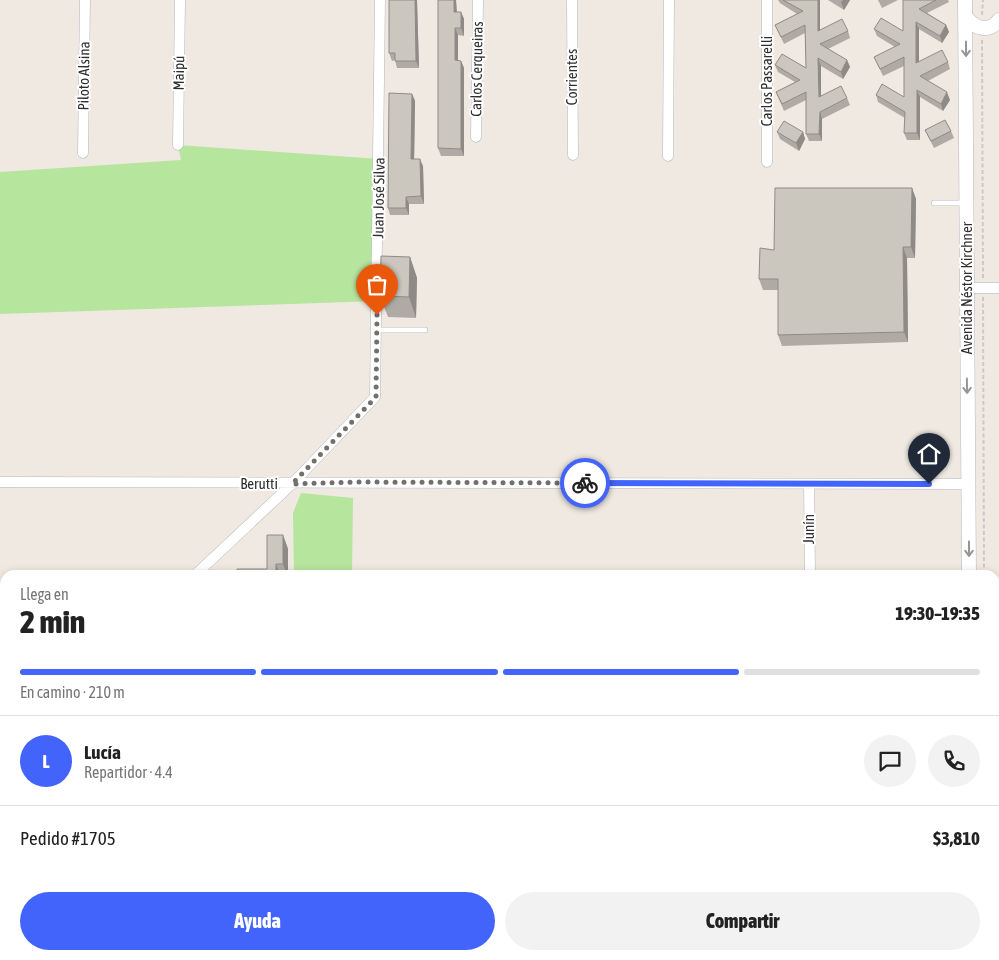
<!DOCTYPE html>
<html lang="es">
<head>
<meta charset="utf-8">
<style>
  body { margin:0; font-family:"Asap Condensed",sans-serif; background:#f2f2f2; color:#222; height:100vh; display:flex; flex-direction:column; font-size:19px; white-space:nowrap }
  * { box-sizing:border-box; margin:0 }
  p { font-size:16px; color:#767676 }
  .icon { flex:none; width:28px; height:28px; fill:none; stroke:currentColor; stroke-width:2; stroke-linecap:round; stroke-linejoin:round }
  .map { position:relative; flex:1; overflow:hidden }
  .side { position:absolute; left:0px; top:570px; width:1000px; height:390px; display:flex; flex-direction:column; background:#fff; border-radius:15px 15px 0 0; box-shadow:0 2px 8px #0003 }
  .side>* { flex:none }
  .pin { position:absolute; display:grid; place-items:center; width:42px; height:42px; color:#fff; margin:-51px -21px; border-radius:50% 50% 50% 0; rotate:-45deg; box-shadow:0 0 5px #0007 }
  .pin .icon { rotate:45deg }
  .courier { position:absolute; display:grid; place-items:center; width:50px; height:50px; margin:-25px; border:4px solid #4264fb; border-radius:50%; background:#fff; color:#222; box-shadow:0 1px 6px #0007 }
  .headline em { font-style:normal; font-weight:800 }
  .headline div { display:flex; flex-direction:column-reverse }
  .headline { display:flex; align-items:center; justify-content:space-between; height:85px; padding:0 20px }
  h1 { font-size:32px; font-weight:800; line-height:38px }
  .bar { display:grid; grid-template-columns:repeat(4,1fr); gap:8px 5px; align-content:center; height:60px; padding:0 20px }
  .bar i { height:6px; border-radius:4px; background:#e0e0e0 }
  .bar .on { background:#4264fb }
  .bar p { grid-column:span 4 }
  .line { display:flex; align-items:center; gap:12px; padding:0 20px; border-top:1px solid #e0e0e0 }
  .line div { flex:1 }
  .round { display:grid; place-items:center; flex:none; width:52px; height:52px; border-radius:26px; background:#f2f2f2 }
  .primary-button { display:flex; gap:10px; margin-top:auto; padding:10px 20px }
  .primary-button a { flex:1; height:58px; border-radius:30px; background:#4264fb; color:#fff; font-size:20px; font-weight:800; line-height:58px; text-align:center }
  .primary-button a+a { background:#f2f2f2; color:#222 }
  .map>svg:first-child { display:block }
  .green { fill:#b6e59e }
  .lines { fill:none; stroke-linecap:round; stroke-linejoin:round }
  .service-casing { stroke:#b4b7c1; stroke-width:6 }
  .minor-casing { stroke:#b4b7c1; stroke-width:11 }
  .secondary-casing { stroke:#b4b7c1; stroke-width:15 }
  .path { stroke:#c9c9c9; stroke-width:2; stroke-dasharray:4 2.5; stroke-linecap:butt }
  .service { stroke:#fff; stroke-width:5 }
  .minor { stroke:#fff; stroke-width:10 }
  .secondary { stroke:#fff; stroke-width:14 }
  .wall { fill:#afaba4 }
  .shaded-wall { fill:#8e8b86 }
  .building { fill:#cbc7bf; stroke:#8e8b86 }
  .oneway { stroke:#969696 }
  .done { stroke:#726f6d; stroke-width:5; stroke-dasharray:0 9 }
  .route { stroke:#4264fb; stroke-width:6 }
  .labels { text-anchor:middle; stroke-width:4; stroke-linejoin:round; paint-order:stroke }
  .street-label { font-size:15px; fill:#2e2e2e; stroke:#fff }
</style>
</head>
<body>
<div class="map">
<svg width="999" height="960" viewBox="0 0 999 960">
  <rect width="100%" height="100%" fill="#efe9e1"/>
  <!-- green -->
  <path class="green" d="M178 145 380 159 377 301 0 314V172L181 160Z
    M301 493 353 498 352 575H294L293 513Z
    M0 625H5V761L0 766Z
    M5 769V843H0V774Z"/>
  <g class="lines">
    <!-- service casing -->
    <g class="service-casing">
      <path id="service" d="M934 203H966
        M376 330H425"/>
    </g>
    <!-- minor casing -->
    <g class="minor-casing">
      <path id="minor" d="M572 0 573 155
        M767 0V162
        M476 137 478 0
        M178 145 180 0
        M83 153 85 0
        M668 156 669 0
        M966 288H999
        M0 482 969 484
        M809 484 810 575
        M195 575 292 484 375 397 380 0
        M0 625H5
        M995 680 999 679
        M0 766 5 761
        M0 854H5
        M0 894 5 889
        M810 955V960
        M182 960 183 955
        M350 960V955"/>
    </g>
    <!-- secondary casing -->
    <g class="secondary-casing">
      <path id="secondary" d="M965 0 969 575
        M965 16C974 28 988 34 999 20
        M967 960V955
        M998 960 999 688"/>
    </g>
    <!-- path -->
    <path class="path" d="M982 15 983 0
      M982 40 983 278
      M983 297 984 575
      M983 960V955"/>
    <!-- service -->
    <use href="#service" class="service"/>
    <!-- minor -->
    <use href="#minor" class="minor"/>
    <!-- secondary -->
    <use href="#secondary" class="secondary"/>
  </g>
  <!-- wall -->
  <path class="wall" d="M417 0 419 68H397L395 60 392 61 389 53Z
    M438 0H456L457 12H461L464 19V36L458 35 457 52 458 61H461L464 68V156H441L438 148Z
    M778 0H820V30L848 31 850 38 828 49 847 60 850 67 843 79 821 66V96L847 98 850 105 822 119V141H809L806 134V100L784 111 776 92 795 82 778 72 775 65 806 68 805 33 784 44 775 25 797 14 780 3Z
    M828 0H850L844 10Z
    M878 0H898L882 8Z
    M903 0H948L949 2 927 13 946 25 949 32 942 43 919 29V62H948L950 69 928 81 950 100 943 111 920 97V140H907L904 133 905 118 878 102 876 95 904 97V66L883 76 874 57 895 47 877 36 874 29 903 31Z
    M412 94 415 101 414 159 423 166 424 204H409V215H390L388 208Z
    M925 130 951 131 954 138 934 148Z
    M777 132H803L805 139 799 151 780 139Z
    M912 188 916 199 915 258H907L908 342 782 346 778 335V290H763L759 279 774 250Z
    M410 257 417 278 416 318 388 317 380 296Z
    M283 535 288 549V575H237L267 569Z
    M20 955H45L46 958 44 960H23Z
    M879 955H946V960H880Z"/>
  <!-- shaded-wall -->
  <path class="shaded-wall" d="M415 0H417L419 68 416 61Z
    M454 0H456L457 19 454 12Z
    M818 0H820V38L818 31Z
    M843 0H850L844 10 841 2Z
    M461 12 464 19V36L461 28Z
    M916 22 919 29V70L916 63Z
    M946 25 949 32 942 43 940 36Z
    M455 28 458 35V68L455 60Z
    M818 58 821 66V105L819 97Z
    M847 60 850 67 843 79 841 72Z
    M461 61 464 68V156L461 149Z
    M917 90 920 97V140L917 133Z
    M947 92 950 100 943 111 941 104Z
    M412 94 415 101 414 166 411 159Z
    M820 112 822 119V141L819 134Z
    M803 132 805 139 799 151 796 143Z
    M420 159 423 166 424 204 421 196Z
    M912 188 916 199 915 258 911 247Z
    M406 197 409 204V215L406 208Z
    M903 247 907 258 908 342 904 332Z
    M410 257 417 278 416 318 409 297Z
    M283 535 288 549V575H287L283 564Z
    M276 564 280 575H276Z
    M39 955H45L46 958 44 960H34Z
    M328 955H334V960H328Z
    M628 955H630L631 960H628Z
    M942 955H946V960H943Z"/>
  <!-- building -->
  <path class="building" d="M389 0H415L416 61H395V53H389Z
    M438 0H454V12H461V28H455V60L461 61V149L438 148Z
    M783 0H818V31L842 19 848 31 820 44 847 60 841 72 818 58 819 97 841 86 847 98 820 112 819 134H806V92L782 104 776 92 800 80 775 65 782 54 806 68 805 25 781 37 775 25 803 11Z
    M903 0H936L919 9 946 25 940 36 916 22V63L942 50 948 62 920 76 947 92 941 104 917 90V133H904L905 112 876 95 882 84 904 97V57L880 69 874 57 900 44 874 29 881 18 903 31Z
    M389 93 412 94 411 159H420L421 196 406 197V208H388Z
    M945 120 951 131 931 141 925 130Z
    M784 121 803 132 796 143 777 132Z
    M775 188H912L911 247H903L904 332 778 335V279H759L760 248 774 250Z
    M381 256 410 257 409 297 380 296Z
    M267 535H283V564H276V575H237V569H267Z
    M23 955H39L34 960H28Z
    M197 955H328V960H197Z
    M613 955H628V960H613Z
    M879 955H942V957L879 958Z"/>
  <!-- one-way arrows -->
  <defs><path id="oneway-shaft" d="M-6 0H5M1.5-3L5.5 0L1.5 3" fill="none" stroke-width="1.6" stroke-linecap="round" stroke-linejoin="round" transform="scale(1.25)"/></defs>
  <g class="oneway">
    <use href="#oneway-shaft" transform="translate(966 49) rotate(90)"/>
    <use href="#oneway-shaft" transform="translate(967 386) rotate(89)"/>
    <use href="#oneway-shaft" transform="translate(969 549) rotate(90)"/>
  </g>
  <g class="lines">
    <!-- done -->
    <path class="done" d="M377 315 376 397 292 484 357 482 585 483"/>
    <!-- route -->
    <path class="route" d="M585 483 929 484"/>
  </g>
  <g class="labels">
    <!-- street labels -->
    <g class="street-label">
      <text transform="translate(477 69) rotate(-89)" y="5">Carlos Cerqueiras</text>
      <text transform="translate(179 73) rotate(-89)" y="5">Maipú</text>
      <text transform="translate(84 76) rotate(-89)" y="5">Piloto Alsina</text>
      <text transform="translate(572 77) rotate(-90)" y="5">Corrientes</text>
      <text transform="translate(767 81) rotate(-90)" y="5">Carlos Passarelli</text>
      <text transform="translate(379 198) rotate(-89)" y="5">Juan José Silva</text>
      <text transform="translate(967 288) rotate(-90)" y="5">Avenida Néstor Kirchner</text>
      <text x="259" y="489">Berutti</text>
      <text transform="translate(809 529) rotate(-90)" y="5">Junín</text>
    </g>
  </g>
</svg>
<div class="pin" style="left:377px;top:315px;background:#ea580c"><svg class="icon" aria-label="bag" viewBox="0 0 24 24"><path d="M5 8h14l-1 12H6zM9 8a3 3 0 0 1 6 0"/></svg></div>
<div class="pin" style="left:929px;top:484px;background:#1f2937"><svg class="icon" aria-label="home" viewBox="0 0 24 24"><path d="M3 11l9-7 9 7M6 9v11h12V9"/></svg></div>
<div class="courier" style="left:585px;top:483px"><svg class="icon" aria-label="bike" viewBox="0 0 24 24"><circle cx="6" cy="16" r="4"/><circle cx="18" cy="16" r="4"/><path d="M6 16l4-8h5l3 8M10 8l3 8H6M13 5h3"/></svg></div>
<section class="side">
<div class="headline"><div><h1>2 min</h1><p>Llega en</p></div><em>19:30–19:35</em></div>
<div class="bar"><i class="on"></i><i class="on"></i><i class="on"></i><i></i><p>En camino · 210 m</p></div>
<div class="line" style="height:90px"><b class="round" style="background:#4264fb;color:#fff">L</b><div><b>Lucía</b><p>Repartidor · 4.4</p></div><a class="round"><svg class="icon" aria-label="chat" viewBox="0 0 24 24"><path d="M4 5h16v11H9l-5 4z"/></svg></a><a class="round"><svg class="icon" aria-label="phone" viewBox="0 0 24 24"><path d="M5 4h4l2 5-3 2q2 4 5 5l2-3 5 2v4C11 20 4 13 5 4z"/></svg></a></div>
<div class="line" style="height:65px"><div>Pedido #1705</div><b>$3,810</b></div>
<div class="primary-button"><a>Ayuda</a><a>Compartir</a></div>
</section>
</div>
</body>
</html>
